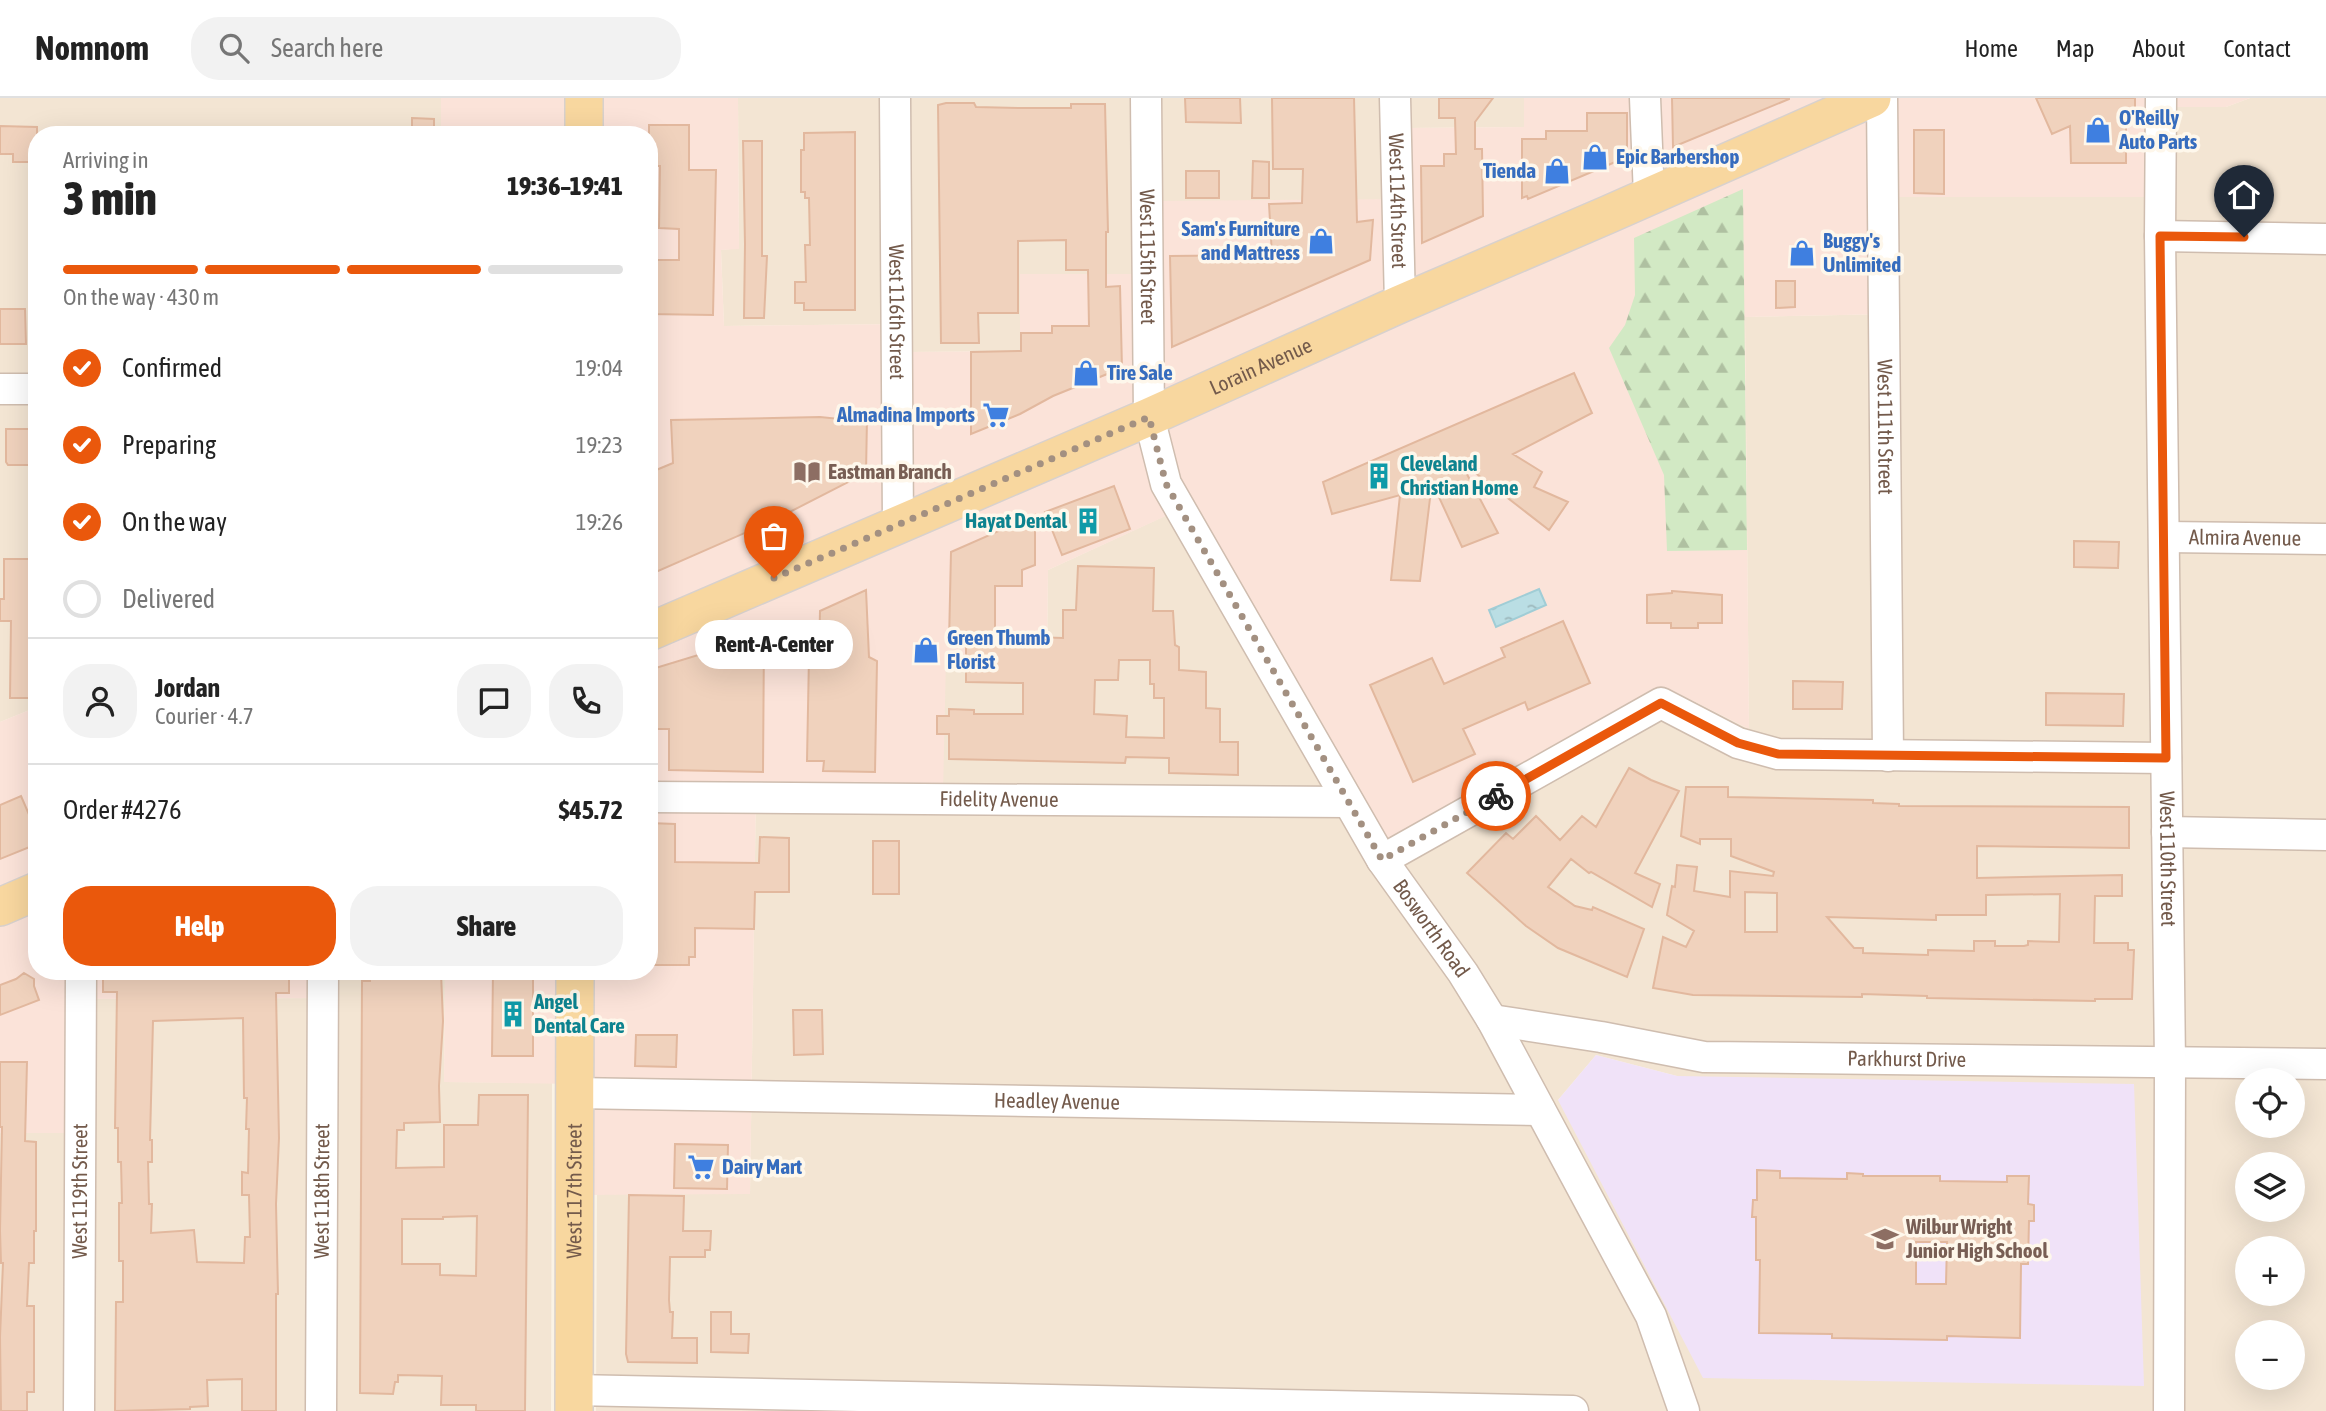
<!DOCTYPE html>
<html lang="en">
<head>
<meta charset="utf-8">
<style>
  body { margin:0; font-family:"Asap Condensed",sans-serif; background:#f2f2f2; color:#222; height:100vh; display:flex; flex-direction:column; font-size:26px; white-space:nowrap }
  * { box-sizing:border-box; margin:0 }
  p { font-size:23px; color:#767676 }
  .icon { flex:none; width:38px; height:38px; fill:none; stroke:currentColor; stroke-width:2; stroke-linecap:round; stroke-linejoin:round }
  .map { position:relative; flex:1; overflow:hidden }
  .sheet { position:absolute; left:28px; top:28px; width:630px; height:854px; display:flex; flex-direction:column; background:#fff; border-radius:28px; box-shadow:0 7px 28px #0002 }
  .sheet>* { flex:none }
  .fabs { position:absolute; left:2235px; top:970px; display:grid; gap:14px }
  .fabs a { display:grid; place-items:center; width:70px; height:70px; border-radius:50%; background:#fff; box-shadow:0 7px 28px #0002; font-size:35px }
  .pin { position:absolute; display:grid; place-items:center; width:60px; height:60px; color:#fff; margin:-72px -30px; border-radius:50% 50% 50% 0; rotate:-45deg; box-shadow:0 0 7px #0007 }
  .pin .icon { rotate:45deg }
  .courier { position:absolute; display:grid; place-items:center; width:70px; height:70px; margin:-35px; border:5px solid #ea580c; border-radius:50%; background:#fff; color:#222; box-shadow:0 2px 9px #0007 }
  .bubble { position:absolute; height:49px; border-radius:24px; background:#fff; box-shadow:0 7px 28px #0002; font-size:23px; font-weight:800; line-height:49px; text-align:center }
  .headline em { font-style:normal; font-weight:800 }
  .headline div { display:flex; flex-direction:column-reverse }
  .headline { display:flex; align-items:center; justify-content:space-between; height:119px; padding:0 35px }
  h1 { font-size:46px; font-weight:800; line-height:52px }
  .bar { display:grid; grid-template-columns:repeat(4,1fr); gap:10px 7px; align-content:center; height:84px; padding:0 35px }
  .bar i { height:9px; border-radius:5px; background:#e0e0e0 }
  .bar .on { background:#ea580c }
  .bar p { grid-column:span 4 }
  .line { display:flex; align-items:center; gap:18px; padding:0 35px; border-top:2px solid #e0e0e0 }
  .line div { flex:1 }
  .round { display:grid; place-items:center; flex:none; width:74px; height:74px; border-radius:28px; background:#f2f2f2 }
  ol { padding:0 35px; list-style:none }
  li { display:flex; align-items:center; gap:21px; height:77px }
  li p { margin-inline-start:auto }
  li .icon { padding:7px; border-radius:50%; background:#ea580c; color:#fff; stroke-width:4 }
  li:last-child { color:#767676 }
  li i { width:38px; height:38px; border:4px solid #e0e0e0; border-radius:50% }
  .action { display:flex; gap:14px; margin-top:auto; padding:14px 35px }
  .action a { flex:1; height:80px; border-radius:28px; background:#ea580c; color:#fff; font-size:28px; font-weight:800; line-height:80px; text-align:center }
  .action a+a { background:#f2f2f2; color:#222 }
  header { display:flex; align-items:center; gap:42px; box-sizing:border-box; height:98px; padding:0 35px; background:#fff; border-bottom:2px solid #e0e0e0 }
  header strong { font-size:33px }
  nav { display:flex; gap:38px; margin-inline-start:auto; font-size:24px }
  .search { width:490px; height:63px; background:#f2f2f2; display:flex; align-items:center; gap:18px; box-sizing:border-box; padding:0 24px; border-radius:28px; color:#767676; font-size:26px }
  .map>svg:first-child { display:block }
  .residential { fill:#f3e5d3; fill-rule:evenodd }
  .commercial { fill:#fbe3d9 }
  .education { fill:#f0e2f8 }
  .forest { fill:url(#forest-firs) }
  .water { fill:url(#water-ripples); stroke:#a0cdd6; stroke-width:2 }
  .building { fill:#f0d2bd; stroke:#e2b89e; stroke-width:2; fill-rule:evenodd }
  .lines { fill:none; stroke-linecap:round; stroke-linejoin:round }
  .minor-casing { stroke:#cfbdaf; stroke-width:33 }
  .major-casing { stroke:#d8d1cd; stroke-width:40 }
  .minor { stroke:#fff; stroke-width:30 }
  .major { stroke:#f8d79f; stroke-width:37 }
  .done { stroke:#a39081; stroke-width:7; stroke-dasharray:0 12.6 }
  .route { stroke:#ea580c; stroke-width:9 }
  .labels { text-anchor:middle; stroke-width:7; stroke-linejoin:round; paint-order:stroke }
  .shop-label { font-size:21px; font-weight:bold; fill:#366cbe; stroke:#fef7eb; text-anchor:start }
  .street-label { font-size:21px; fill:#735a4b; stroke:#fef7eb }
  .culture-label { font-size:21px; font-weight:bold; fill:#0d838f; stroke:#fef7eb; text-anchor:start }
  .education-label { font-size:21px; font-weight:bold; fill:#785e54; stroke:#fef7eb; text-anchor:start }
</style>
</head>
<body>
<header>
<strong>Nomnom</strong>
<div class="search"><svg class="icon" aria-label="search" viewBox="0 0 24 24"><circle cx="10" cy="10" r="6"/><path d="M15 15l6 6"/></svg>Search here</div>
<nav><a>Home</a><a>Map</a><a>About</a><a>Contact</a></nav>
</header>
<div class="map">
<svg width="2326" height="1313" viewBox="0 0 2326 1313">
  <defs>
    <pattern id="forest-firs" width="22" height="20" patternUnits="userSpaceOnUse" patternTransform="scale(1.75)"><rect width="22" height="20" fill="#d2e9c4"/><path d="M5 1l3.5 6h-7zM16 11l3.5 6h-7z" fill="#afc0a1"/></pattern>
    <pattern id="water-ripples" width="26" height="14" patternUnits="userSpaceOnUse" patternTransform="scale(1.75)"><rect width="26" height="14" fill="#badee4"/><path d="M2 4q2-2 4 0t4 0M15 11q2-2 4 0t4 0" fill="none" stroke="#9cb7bb"/></pattern>
  </defs>
  <rect width="100%" height="100%" fill="#fbf3e5"/>
  <!-- residential -->
  <path class="residential" d="M0 0H441V37H37V609L0 624Z
    M738 0H1524V29L1407 30 1406 101 1158 176H1020V253L908 254 906 226 724 228 721 152 739 150Z
    M2250 0H2326V1313H596L597 1096H750L756 691 945 559 1047 561 1048 472 1193 405 1644 599 1675 594 1749 631 1745 219 1892 216 1891 99 1949 98 2171 9H2226ZM1596 957 1677 978 1558 1002ZM2247 982H2292V1027H2247ZM2247 1066H2292V1111H2247ZM2247 1150H2292V1195H2247ZM2247 1234H2292V1279H2247Z
    M329 873H445L444 984 552 985 551 1313H0V1035L85 1034V901L328 900Z"/>
  <!-- commercial -->
  <path class="commercial" d="M441 0H738L739 151 721 152 724 228 907 226 908 254 1020 253V176H1157V103L1405 101 1406 30 1524 29V0H2250L2226 9H2171L2170 99H1892V216L1745 219 1749 631 1675 594 1644 599 1387 745 1194 405 1048 472 1047 561 946 560 943 695 756 691 750 1096 579 1097V986L444 984 445 873H649V37H441Z
    M37 609V873H329V900L86 901 85 1035H0V624Z"/>
  <!-- education -->
  <path class="education" d="M1596 957 1677 978 2134 986 2144 1288 1703 1280 1558 1002Z"/>
  <!-- forest -->
  <path class="forest" d="M1743 91 1747 452 1667 453 1664 377 1609 250 1625 227 1635 197 1634 140Z"/>
  <!-- water -->
  <path class="water" d="M1539 491 1546 507 1496 529 1489 512Z"/>
  <!-- building -->
  <path class="building" d="M1185 0H1240L1241 25 1186 24Z
    M1272 0H1354L1357 124 1373 122 1370 162 1172 249 1170 158 1272 157 1269 106 1302 105 1303 71H1273Z
    M1439 0H1493L1475 24V51H1482L1483 118 1422 145 1421 68H1444V56H1456L1455 20H1439Z
    M1672 0H1789V1L1673 49Z
    M2036 0H2135V18H2126V65H2071L2070 28 2052 36Z
    M946 5H974L976 9 1020 10H1071V6H1105L1108 134H1106V189L1120 188 1122 270 1053 298 1020 316 971 336V254L1021 253V235H1052V228H1089L1088 172H1066V142L1018 143V215H978L979 245H941L938 7Z
    M1587 15H1627V59L1528 101 1527 98 1522 100V41H1546V33H1587Z
    M412 20 434 21V37H412Z
    M649 27H689V72H716L713 217 649 216V162H679V131L659 130 660 68H649Z
    M0 28 37 29V64H13V56H0Z
    M1914 32H1944V96L1914 95Z
    M855 34V212H804V205H795V184H806L805 147H810L809 100H805V94H801V52H804V35Z
    M743 43H762V158H767L764 220H744L745 146Z
    M1253 63 1269 64V100H1252Z
    M1186 73H1219V100H1186Z
    M1776 183H1795V209L1776 210Z
    M0 211H25L26 246H0Z
    M1574 275 1592 315 1513 356 1542 374 1534 389 1568 404 1549 432 1460 363 1498 435 1462 449 1432 384 1420 483 1391 482 1400 397 1332 416 1323 384Z
    M820 319 849 322V320H867L866 375 772 423 649 477V375L673 365 671 322Z
    M6 331H37V367H8L6 364Z
    M1114 388 1130 431 1062 457 1045 414Z
    M1035 417V467L1022 472V488H995V538L1063 540V512H1076L1078 468 1154 470 1153 513H1173L1175 547 1179 549V572L1206 574V610L1220 611V644H1238V677L1169 675V660L1126 659 1125 665 949 661V636H937V618H949V611L974 612V616H1023V585L966 584V544H949L951 454ZM1119 562H1150V586H1154V600H1164V640L1126 639 1127 618 1094 616 1095 582H1118Z
    M2074 443 2119 444 2118 470 2074 469Z
    M4 461H37V598L34 600H10L11 523H0V501H4Z
    M866 492 869 559 877 563 875 674 823 673 824 663H807L809 558 819 559 820 513Z
    M1672 493 1722 497V525H1698V530H1671V525H1647V497L1672 495Z
    M1563 523 1590 585 1528 612 1525 604 1463 631 1475 656 1413 684 1370 587 1432 560 1444 586 1505 559 1501 550Z
    M764 537 763 674 669 672V631H649V572Z
    M1793 583 1843 584 1842 611H1793Z
    M2046 595 2124 596 2123 628 2046 627Z
    M1629 670 1651 682 1679 693 1635 775 1660 786 1652 809 1591 774 1589 775 1571 761 1548 789 1575 808 1592 812 1593 809 1644 831 1627 879 1558 850 1526 828 1467 775 1506 735 1513 741 1536 718 1560 742 1582 718 1596 729Z
    M1686 689H1728V699L1873 702V705L1899 706V708L2129 709V750L1977 748V780L2122 777V798H2095L2094 845H2128V852H2134L2132 901H2095V903L1927 900V898L1862 896V899L1693 897 1653 890 1663 839 1686 849 1694 833 1667 817 1672 788 1675 789 1677 767 1697 769 1694 793 1730 799V773L1773 778 1774 774 1731 758V741H1700V746L1681 738ZM1745 794 1777 795V834H1745ZM2060 796 2059 844 2028 843V847L2024 848H1995V843H1974V853L1928 852V857L1863 855V850H1854L1827 819 1936 822V817H1986V797Z
    M21 698 37 735V746L0 761V707Z
    M649 725 675 726V764L759 765 760 739 789 740V794H755L754 831 695 830V859H689V867H649Z
    M873 743H899V796H873Z
    M103 873H289V895H276L279 1040 276 1106 278 1196H276V1313H242V1281L207 1282 208 1308 190 1309V1311L115 1313 116 1204H123V1163H119V1105H122L121 1064H118V1030H115L117 894H103ZM243 920 244 1000H247L246 1031H249L248 1075 242 1074V1097H249L250 1139H245L244 1165 197 1164 194 1132 151 1135 152 1106H149L148 1064H152V1042H150L153 923Z
    M493 873H533V958H492Z
    M24 875 34 881V888L39 902 0 917V887L16 881Z
    M422 875H441L443 923 439 988 440 1024 404 1025V1032H397L396 1070 444 1069V1027H478L479 997H528L525 1313H476V1307H441L442 1278 398 1277V1284H395L393 1296 360 1295 362 883H370V881L422 880ZM477 1118 476 1178 440 1177V1166H402V1121H443V1119Z
    M793 912H822L823 956 794 957Z
    M636 937H677L676 969 635 968Z
    M0 964H27L25 1043 36 1044V1133H34V1165H29L27 1208H34V1294H27V1313H1L0 1239 3 1165H1L0 1133 2 1029H0Z
    M675 1046 728 1047 727 1091 674 1090Z
    M1757 1072 1780 1073V1080L1847 1081V1075L1863 1076V1078H1940V1083L2007 1084V1078H2029L2028 1106 2034 1107V1123H2029L2028 1166H2021L2020 1240 1947 1238V1242L1832 1240V1236L1759 1235 1760 1162H1756V1119H1752L1753 1102H1757ZM1916 1144H1947L1946 1186H1916Z
    M629 1097 684 1098 683 1133H711L710 1152H705V1159H670L669 1202 670 1214H673L672 1240H697V1265L628 1264 626 1256Z
    M711 1214H731V1236H749L748 1255 711 1254Z"/>
  <g class="lines">
    <!-- minor casing -->
    <g class="minor-casing">
      <g id="minor">
        <path id="s1" d="M895 0 898 426"/>
        <path id="s2" d="M1146 0 1149 319 1166 386 1382 762 1463 875 1492 922 1651 1218 1684 1313"/>
        <path id="s3" d="M1395 0 1400 206"/>
        <path d="M1645 0 1649 98"/>
        <path id="s4" d="M1882 0 1888 658"/>
        <path id="s5" d="M2161 0 2160 138 2170 966 2169 1313"/>
        <path d="M2160 138 2326 141"/>
        <path d="M0 291H37"/>
        <path id="s6" d="M2165 439 2326 441"/>
        <path id="s7" d="M649 699 1348 704"/>
        <path d="M2167 734 2326 737"/>
        <path d="M1382 762 1661 605 1738 645 1778 656 2166 660"/>
        <path id="s8" d="M1492 922 1601 939 1704 959 2326 966"/>
        <path id="s9" d="M574 995 1540 1012"/>
        <path d="M574 1292 1573 1313"/>
        <path id="s10" d="M79 1313 81 873"/>
        <path id="s11" d="M321 1313 323 873"/>
      </g>
    </g>
    <!-- major casing -->
    <g class="major-casing">
      <g id="major">
        <path d="M584 37V0"/>
        <path id="s12" d="M649 534 1149 319 1400 206 1607 117 1872 0"/>
        <path d="M0 809 37 793"/>
        <path id="s13" d="M574 1313 575 873"/>
      </g>
    </g>
    <!-- minor -->
    <use href="#minor" class="minor"/>
    <!-- major -->
    <use href="#major" class="major"/>
  </g>
  <g class="lines">
    <!-- done -->
    <path class="done" d="M774 480 1149 319 1166 386 1382 762 1496 698"/>
    <!-- route -->
    <path class="route" d="M1496 698 1661 605 1738 645 1778 656 2166 660 2160 138 2244 139"/>
  </g>
  <!-- icons -->
  <defs>
    <g id="shop-bare" transform="scale(2.1)"><path d="M-5-2.5h2.3a2.7 3.5 0 0 1 5.4 0H5L5.5 6h-11ZM-1.5-2.5h3a1.5 2.3 0 0 0-3 0Z" fill="#3f7fe0" stroke="#fef7eb" stroke-width="2.5" paint-order="stroke"/></g>
    <g id="supermarket-bare" transform="scale(2.1)"><path d="M-6-5.5h2.5l.6 2H6L4.5 2H-2.5L-4.4-4H-6ZM-1.5 3.2a1.3 1.3 0 1 0 .1 0ZM3 3.2a1.3 1.3 0 1 0 .1 0Z" fill="#3f7fe0" stroke="#fef7eb" stroke-width="2.5" paint-order="stroke"/></g>
    <g id="library-bare" transform="scale(2.1)"><path d="M-6-4Q-3-5.5-.7-3.5V5Q-3 3-6 4ZM6-4Q3-5.5 .7-3.5V5Q3 3 6 4Z" fill="#8d6e63" stroke="#fef7eb" stroke-width="2.5" paint-order="stroke"/></g>
    <g id="building-bare" transform="scale(2.1)"><path d="M-4-6H4V6H1V3H-1V6H-4ZM-2.5-4.3h1.7v1.8h-1.7ZM.8-4.3h1.7v1.8H.8ZM-2.5-1h1.7V.8h-1.7ZM.8-1h1.7V.8H.8Z" fill="#0f9aa8" stroke="#fef7eb" stroke-width="2.5" paint-order="stroke"/></g>
    <g id="school-bare" transform="scale(2.1)"><path d="M0-5L7-2L0 1L-7-2ZM-4 1L0 2.5L4 1V4Q0 6-4 4Z" fill="#8d6e63" stroke="#fef7eb" stroke-width="2.5" paint-order="stroke"/></g>
  </defs>
  <g fill-rule="evenodd">
    <use href="#shop-bare" x="2098" y="32"/>
    <use href="#shop-bare" x="1595" y="59"/>
    <use href="#shop-bare" x="1557" y="73"/>
    <use href="#shop-bare" x="1321" y="143"/>
    <use href="#shop-bare" x="1802" y="155"/>
    <use href="#shop-bare" x="1086" y="275"/>
    <use href="#supermarket-bare" x="996" y="317"/>
    <use href="#library-bare" x="807" y="374"/>
    <use href="#building-bare" x="1379" y="378"/>
    <use href="#building-bare" x="1088" y="423"/>
    <use href="#shop-bare" x="926" y="552"/>
    <use href="#building-bare" x="513" y="916"/>
    <use href="#supermarket-bare" x="701" y="1069"/>
    <use href="#school-bare" x="1885" y="1141"/>
  </g>
  <g class="labels">
    <!-- shop labels -->
    <g class="shop-label">
      <text x="2119" y="27">O'Reilly<tspan x="2119" dy="24">Auto Parts</tspan></text>
      <text x="1616" y="66">Epic Barbershop</text>
      <text x="1536" y="80" text-anchor="end">Tienda</text>
      <text x="1300" y="138" text-anchor="end">Sam's Furniture<tspan x="1300" dy="24">and Mattress</tspan></text>
      <text x="1823" y="150">Buggy's<tspan x="1823" dy="24">Unlimited</tspan></text>
      <text x="1107" y="282">Tire Sale</text>
      <text x="975" y="324" text-anchor="end">Almadina Imports</text>
      <text x="947" y="547">Green Thumb<tspan x="947" dy="24">Florist</tspan></text>
      <text x="722" y="1076">Dairy Mart</text>
    </g>
    <!-- street labels -->
    <g class="street-label">
      <text dy="7" stroke="none"><textPath href="#s3" startOffset="103">West 114th Street</textPath></text>
      <text dy="7" stroke="none"><textPath href="#s2" startOffset="159">West 115th Street</textPath></text>
      <text dy="7" stroke="none"><textPath href="#s1" startOffset="214">West 116th Street</textPath></text>
      <text dy="7" stroke="none"><textPath href="#s12" startOffset="667">Lorain Avenue</textPath></text>
      <text dy="7" stroke="none"><textPath href="#s4" startOffset="329">West 111th Street</textPath></text>
      <text dy="7" stroke="none"><textPath href="#s6" startOffset="80">Almira Avenue</textPath></text>
      <text dy="7" stroke="none"><textPath href="#s7" startOffset="350">Fidelity Avenue</textPath></text>
      <text dy="7" stroke="none"><textPath href="#s5" startOffset="761">West 110th Street</textPath></text>
      <text dy="7" stroke="none"><textPath href="#s2" startOffset="906">Bosworth Road</textPath></text>
      <text dy="7" stroke="none"><textPath href="#s8" startOffset="418">Parkhurst Drive</textPath></text>
      <text dy="7" stroke="none"><textPath href="#s9" startOffset="483">Headley Avenue</textPath></text>
      <text dy="7" stroke="none"><textPath href="#s10" startOffset="220">West 119th Street</textPath></text>
      <text dy="7" stroke="none"><textPath href="#s11" startOffset="220">West 118th Street</textPath></text>
      <text dy="7" stroke="none"><textPath href="#s13" startOffset="220">West 117th Street</textPath></text>
    </g>
    <!-- culture labels -->
    <g class="culture-label">
      <text x="1400" y="373">Cleveland<tspan x="1400" dy="24">Christian Home</tspan></text>
      <text x="1067" y="430" text-anchor="end">Hayat Dental</text>
      <text x="534" y="911">Angel<tspan x="534" dy="24">Dental Care</tspan></text>
    </g>
    <!-- education labels -->
    <g class="education-label">
      <text x="828" y="381">Eastman Branch</text>
      <text x="1906" y="1136">Wilbur Wright<tspan x="1906" dy="24">Junior High School</tspan></text>
    </g>
  </g>
</svg>
<div class="fabs">
<a><svg class="icon" aria-label="locate" viewBox="0 0 24 24"><circle cx="12" cy="12" r="6"/><path d="M12 2v4M12 18v4M2 12h4M18 12h4"/></svg></a>
<a><svg class="icon" aria-label="layers" viewBox="0 0 24 24"><path d="M12 4l9 5-9 5-9-5zM3 14l9 5 9-5"/></svg></a>
<a>+</a>
<a>−</a>
</div>
<div class="pin" style="left:774px;top:480px;background:#ea580c"><svg class="icon" aria-label="bag" viewBox="0 0 24 24"><path d="M5 8h14l-1 12H6zM9 8a3 3 0 0 1 6 0"/></svg></div>
<div class="pin" style="left:2244px;top:139px;background:#1f2937"><svg class="icon" aria-label="home" viewBox="0 0 24 24"><path d="M3 11l9-7 9 7M6 9v11h12V9"/></svg></div>
<div class="courier" style="left:1496px;top:698px"><svg class="icon" aria-label="bike" viewBox="0 0 24 24"><circle cx="6" cy="16" r="4"/><circle cx="18" cy="16" r="4"/><path d="M6 16l4-8h5l3 8M10 8l3 8H6M13 5h3"/></svg></div>
<div class="bubble" style="left:695px;top:522px;width:158px">Rent-A-Center</div>
<section class="sheet">
<div class="headline"><div><h1>3 min</h1><p>Arriving in</p></div><em>19:36–19:41</em></div>
<div class="bar"><i class="on"></i><i class="on"></i><i class="on"></i><i></i><p>On the way · 430 m</p></div>
<ol>
<li><svg class="icon" aria-label="check" viewBox="0 0 24 24"><path d="M5 12l5 5 9-10"/></svg>Confirmed<p>19:04</p></li>
<li><svg class="icon" aria-label="check" viewBox="0 0 24 24"><path d="M5 12l5 5 9-10"/></svg>Preparing<p>19:23</p></li>
<li><svg class="icon" aria-label="check" viewBox="0 0 24 24"><path d="M5 12l5 5 9-10"/></svg>On the way<p>19:26</p></li>
<li><i></i>Delivered</li>
</ol>
<div class="line" style="height:126px"><a class="round"><svg class="icon" aria-label="person" viewBox="0 0 24 24"><circle cx="12" cy="8" r="4"/><path d="M4 21q1-7 8-7t8 7"/></svg></a><div><b>Jordan</b><p>Courier · 4.7</p></div><a class="round"><svg class="icon" aria-label="chat" viewBox="0 0 24 24"><path d="M4 5h16v11H9l-5 4z"/></svg></a><a class="round"><svg class="icon" aria-label="phone" viewBox="0 0 24 24"><path d="M5 4h4l2 5-3 2q2 4 5 5l2-3 5 2v4C11 20 4 13 5 4z"/></svg></a></div>
<div class="line" style="height:91px"><div>Order #4276</div><b>$45.72</b></div>
<div class="action"><a>Help</a><a>Share</a></div>
</section>
</div>
</body>
</html>
